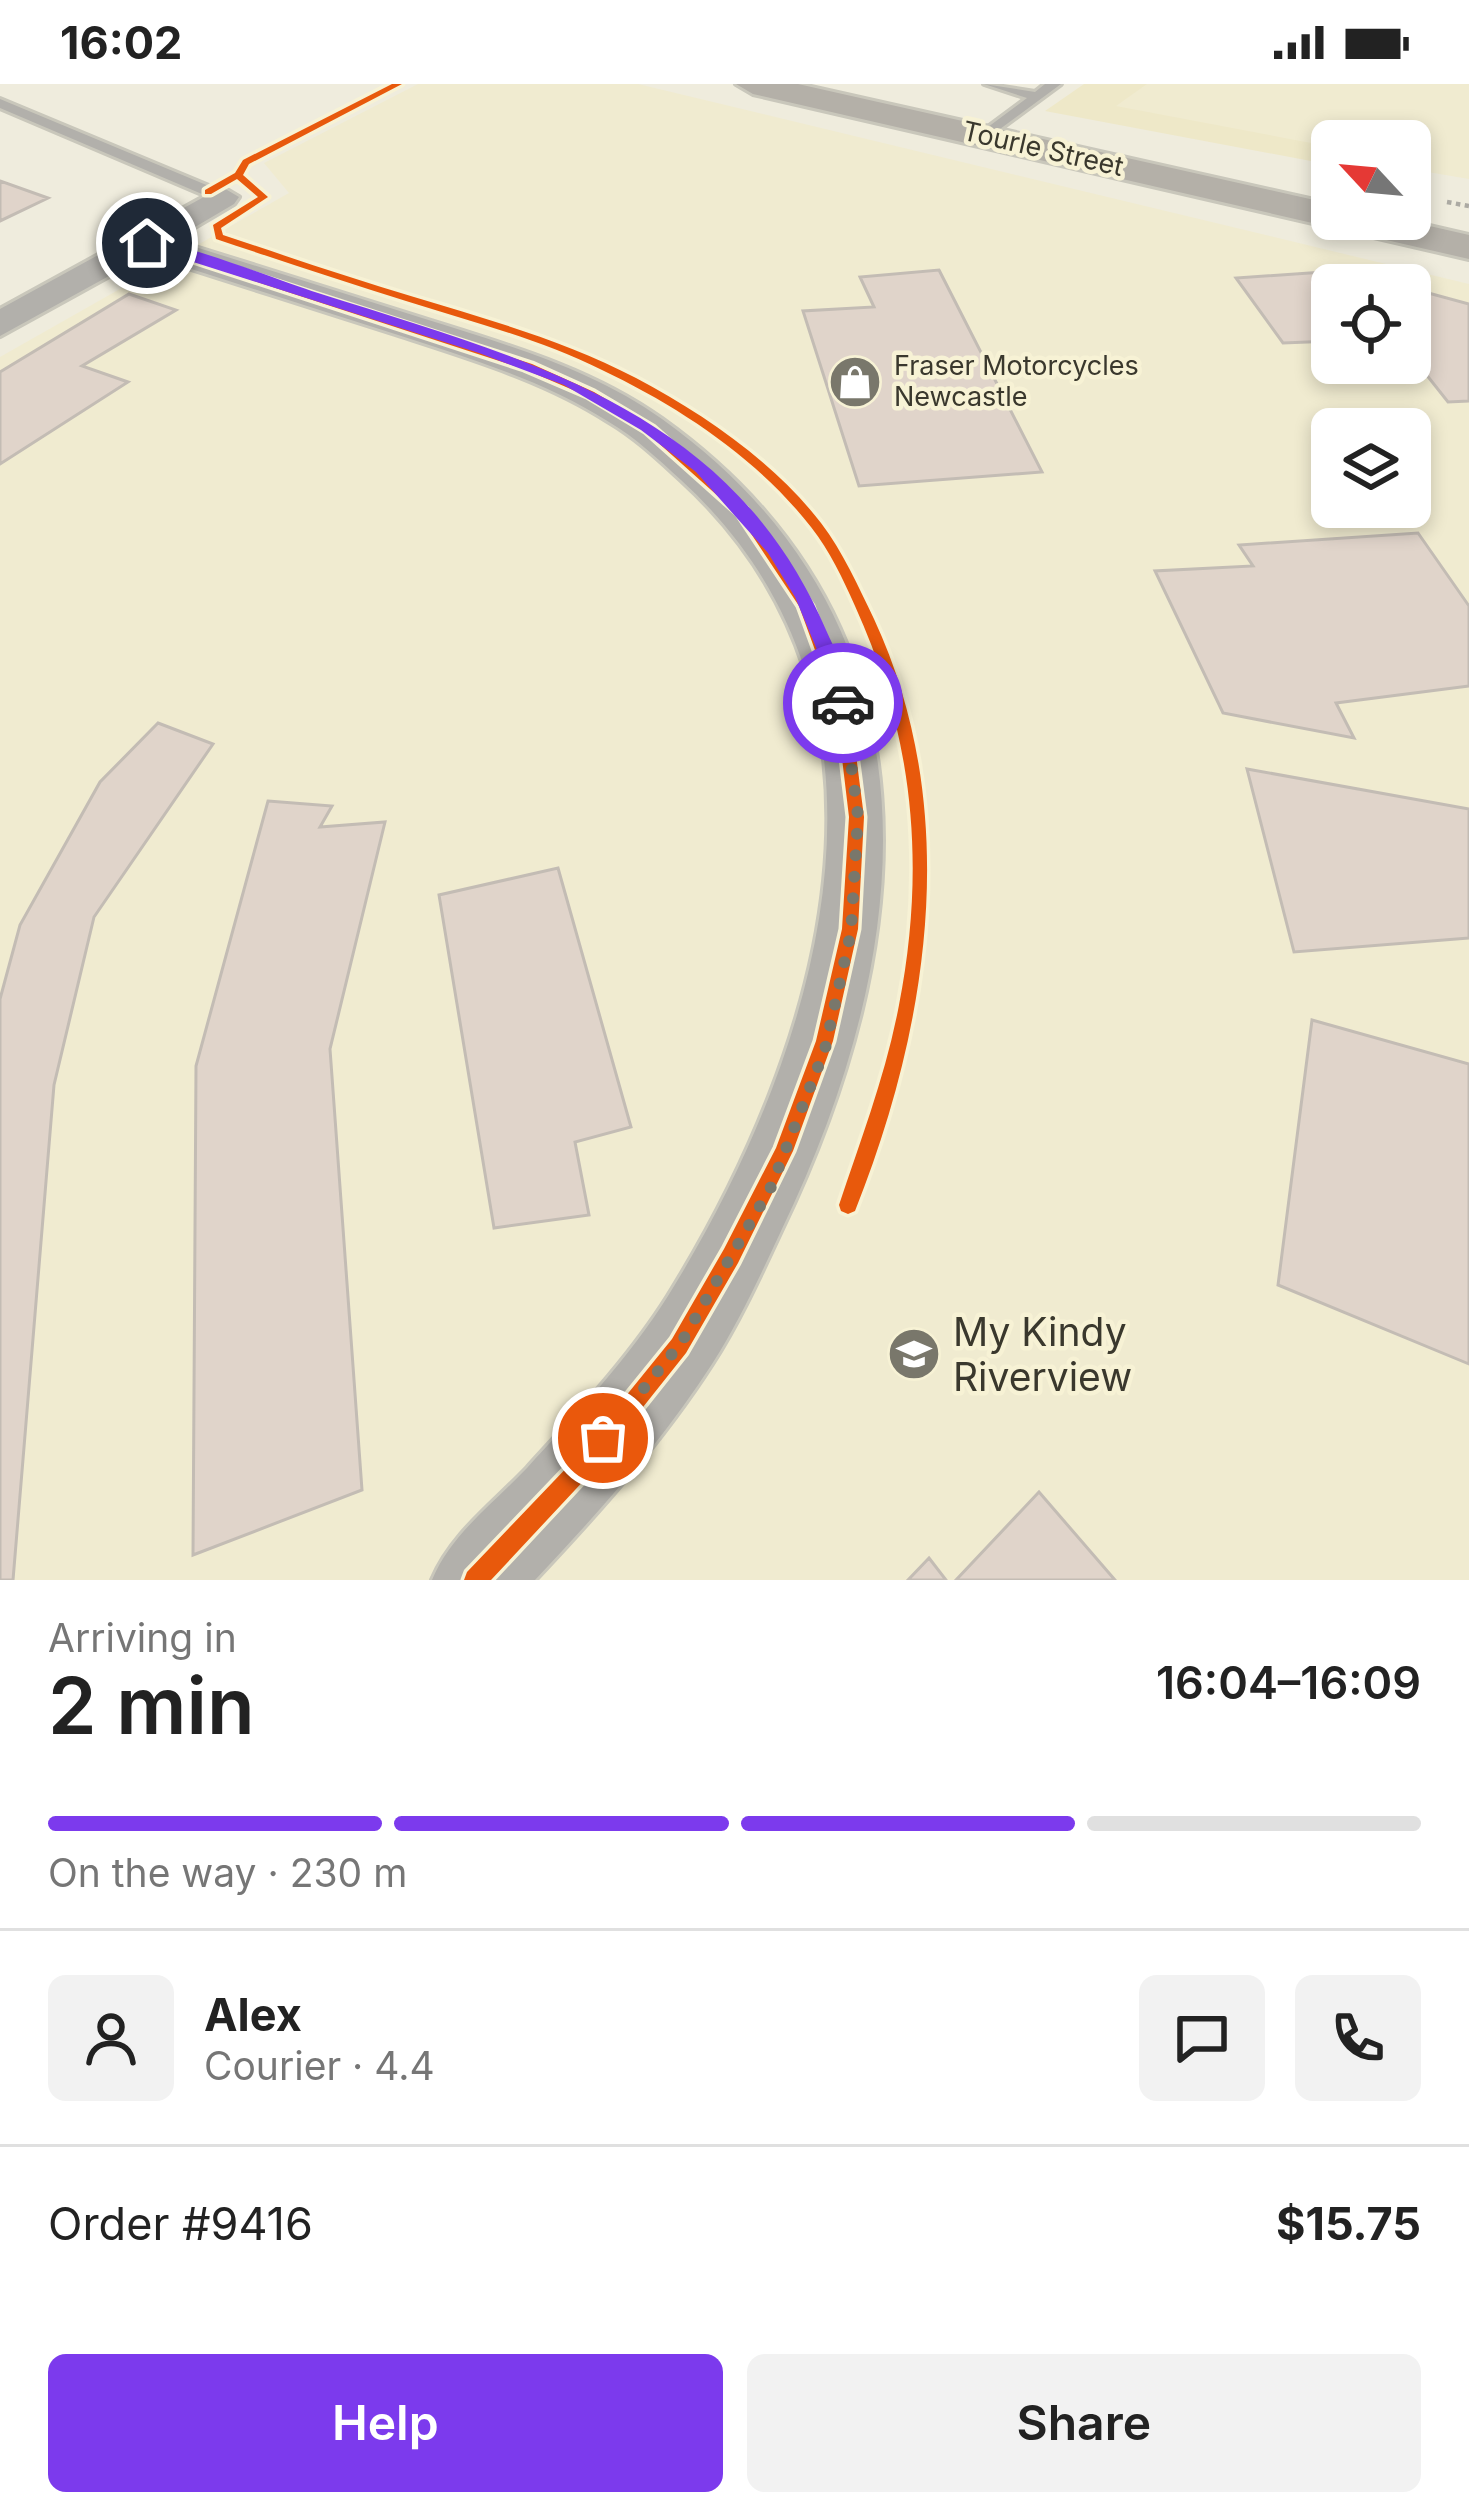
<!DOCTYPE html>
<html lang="en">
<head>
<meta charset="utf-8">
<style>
  body { margin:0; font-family:Inter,sans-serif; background:#f2f2f2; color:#222; height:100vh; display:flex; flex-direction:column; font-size:45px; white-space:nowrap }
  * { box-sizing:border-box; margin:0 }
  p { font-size:39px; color:#767676 }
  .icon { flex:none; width:66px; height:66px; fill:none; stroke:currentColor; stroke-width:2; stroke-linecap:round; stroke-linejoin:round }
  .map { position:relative; height:1496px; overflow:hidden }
  .side { display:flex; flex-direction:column; background:#fff; flex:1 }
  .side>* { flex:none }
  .needle { width:78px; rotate:296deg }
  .buttons { position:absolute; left:1311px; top:36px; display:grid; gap:24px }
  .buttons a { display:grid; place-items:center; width:120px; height:120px; border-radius:18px; background:#fff; box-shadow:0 6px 18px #0003; font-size:60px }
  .pin { position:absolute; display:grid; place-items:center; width:102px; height:102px; color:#fff; margin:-51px; border:6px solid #fff; border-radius:50%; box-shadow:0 3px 12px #0007 }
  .courier { position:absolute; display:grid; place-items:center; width:120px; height:120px; margin:-60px; border:9px solid #7c3aed; border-radius:50%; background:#fff; color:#222; box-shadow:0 3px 15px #0007 }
  .overview em { font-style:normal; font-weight:600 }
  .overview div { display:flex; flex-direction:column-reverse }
  .overview { display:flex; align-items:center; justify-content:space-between; height:204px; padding:0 48px }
  h1 { font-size:78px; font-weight:600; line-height:90px }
  .bar { display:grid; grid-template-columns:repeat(4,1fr); gap:18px 12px; align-content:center; height:144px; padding:0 48px }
  .bar i { height:15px; border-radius:9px; background:#e0e0e0 }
  .bar .current { background:#7c3aed }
  .bar p { grid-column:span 4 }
  .line { display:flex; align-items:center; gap:30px; padding:0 48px; border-top:3px solid #e0e0e0 }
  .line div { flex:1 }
  .round { display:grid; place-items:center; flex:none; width:126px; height:126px; border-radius:18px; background:#f2f2f2 }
  .button { display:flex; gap:24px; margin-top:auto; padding:24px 48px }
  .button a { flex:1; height:138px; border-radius:18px; background:#7c3aed; color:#fff; font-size:48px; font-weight:600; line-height:138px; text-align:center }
  .button a+a { background:#f2f2f2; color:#222 }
  .status { display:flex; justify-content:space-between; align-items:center; height:84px; padding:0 60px; background:#fff; direction:ltr }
  .status svg { height:33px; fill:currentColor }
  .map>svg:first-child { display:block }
  .built { fill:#f0ebd0; fill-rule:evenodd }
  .green { fill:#eee8c8 }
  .building { fill:#e0d4ca; stroke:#c3bcb4; stroke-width:3 }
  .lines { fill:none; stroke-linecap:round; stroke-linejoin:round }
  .lane-casing { stroke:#c9c7bb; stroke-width:6 }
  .street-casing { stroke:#c9c7bb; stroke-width:6 }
  .primary-casing { stroke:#c9c7bb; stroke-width:6 }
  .path { stroke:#acaaa3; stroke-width:4.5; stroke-dasharray:4.5 4.5; stroke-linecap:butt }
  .lane { fill:#b2b0ab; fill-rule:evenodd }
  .street { fill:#b2b0ab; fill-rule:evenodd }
  .primary { fill:#b4b0a8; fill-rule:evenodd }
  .cycleway-casing { stroke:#f7f2d5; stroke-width:7 }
  .cycleway { fill:#e8590c; fill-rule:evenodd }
  .route { fill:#7c3aed }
  .done { stroke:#79776b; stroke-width:12; stroke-dasharray:0 21.6 }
  .labels { text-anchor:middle; stroke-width:9; stroke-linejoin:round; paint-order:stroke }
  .far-street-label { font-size:27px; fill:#3a382d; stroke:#f7f2d5 }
  .far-poi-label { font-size:27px; fill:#3a382d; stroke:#f7f2d5; text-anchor:start }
  .near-poi-label { font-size:39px; fill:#3a382d; stroke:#f7f2d5; text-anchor:start }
</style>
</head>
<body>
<div class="status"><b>16:02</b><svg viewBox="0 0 49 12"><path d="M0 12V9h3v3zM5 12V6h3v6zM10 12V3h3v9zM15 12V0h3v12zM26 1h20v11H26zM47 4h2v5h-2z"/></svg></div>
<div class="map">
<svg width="1469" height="1496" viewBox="0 0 1469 1496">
  <rect width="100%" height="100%" fill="#efecdd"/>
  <!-- built -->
  <path class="built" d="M418 0H638L1469 200V1496H0V273L289 109 264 79ZM1332 201H1410V279H1332ZM1332 345H1410V423H1332Z
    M1099 0H1469V95L1410 85V57H1332V70L1068 21Z"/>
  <!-- green -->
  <path class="green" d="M1084 0H1147L1116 22 1332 63V81L1045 27Z"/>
  <!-- building -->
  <path class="building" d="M0 97 48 114 0 137Z
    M939 186 1042 388 859 402 803 227 874 223 860 193Z
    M1338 187 1396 201H1332V257L1283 259 1236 194Z
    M1410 204 1469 220V317L1448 318 1410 270Z
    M129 210 176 226 82 282 128 298 0 380V288Z
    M1418 449 1469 522V602L1336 619 1354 654 1223 629 1155 487 1253 482 1239 461Z
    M158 639 213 660 94 833 54 1001 13 1496H0V915L20 841 100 698Z
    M1247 685 1469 725V854L1294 868Z
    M268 717 332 722 320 743 385 738 330 965 362 1406 193 1471 196 982Z
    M558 784 631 1043 575 1058 589 1131 494 1144 439 811Z
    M1312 936 1469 980V1280L1278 1201Z
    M1039 1408 1115 1496H956Z
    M929 1474 946 1496H908Z"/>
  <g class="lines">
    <!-- lane casing -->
    <g class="lane-casing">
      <path id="lane" d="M984 0 1035 8 1045 0H1061L985 56 980 55V49L1027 14Z
        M0 15 228 110 230 113 216 116 0 24Z"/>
    </g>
    <!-- street casing -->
    <g class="street-casing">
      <path id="street" d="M222 103 239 113 234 120 173 156C256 182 339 208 422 234 504 260 591 284 662 335 950 541 919 861 781 1147 760 1192 739 1238 712 1280 662 1358 598 1429 535 1496H432C451 1450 493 1420 527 1384 576 1330 629 1274 668 1212 821 966 927 621 681 396 658 375 636 354 609 338 544 296 468 274 395 250 312 224 230 197 147 171L0 252V225Z"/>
    </g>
    <!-- primary casing -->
    <g class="primary-casing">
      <path id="primary" d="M736 0H798L1332 120V135H1399L1469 151V175L753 10Z"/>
    </g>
    <!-- path -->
    <path class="path" d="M1447 118 1469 122"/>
    <!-- lane -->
    <use href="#lane" class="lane"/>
    <!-- street -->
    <use href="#street" class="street"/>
    <!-- primary -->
    <use href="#primary" class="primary"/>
    <!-- cycleway casing -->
    <g class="cycleway-casing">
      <path id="cycleway" d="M392 0H402L249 80 243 91 268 113 221 144 223 151C286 172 350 194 414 213 490 236 565 257 636 294 704 330 774 378 821 439 843 468 858 502 874 535 962 724 930 939 855 1127L848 1130 841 1127 839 1121C861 1055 886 990 899 921 926 782 914 652 855 522 843 495 830 467 811 443 758 375 680 323 602 286 540 255 472 238 406 217 342 197 279 176 216 155L213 141 258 113 237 95 211 110H205V106L235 89 243 76Z
        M147 156 532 280 594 308 653 343 746 425 812 522 850 624 864 733 858 845 833 957 793 1067 738 1179 686 1269 589 1391 491 1496H464L467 1488 574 1376 672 1255 724 1165 776 1064 816 957 842 845 849 733 836 624 799 522 738 430 645 347 587 312 524 285 144 161V157Z"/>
    </g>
    <!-- cycleway -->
    <use href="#cycleway" class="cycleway"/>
  </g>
  <!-- route -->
  <path class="route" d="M143 156C182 157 276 196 318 209 526 275 732 325 826 546 836 569 855 599 849 623L843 625 834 619 832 602 795 513 768 469 696 388 641 346 564 301 479 269 143 162Z"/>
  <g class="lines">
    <!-- done -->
    <path class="done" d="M603 1354 681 1259 771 1103 825 965 851 848 858 732 843 619"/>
  </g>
  <!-- icons -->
  <defs>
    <g id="shop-disc" transform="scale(2.7)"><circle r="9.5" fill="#79776b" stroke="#f7f2d5"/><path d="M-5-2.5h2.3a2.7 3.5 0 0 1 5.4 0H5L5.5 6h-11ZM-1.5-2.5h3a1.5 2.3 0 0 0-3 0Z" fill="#fff"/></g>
    <g id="school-disc" transform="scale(2.7)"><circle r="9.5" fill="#79776b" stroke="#f7f2d5"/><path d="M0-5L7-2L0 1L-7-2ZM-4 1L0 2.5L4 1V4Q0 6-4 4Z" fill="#fff"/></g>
  </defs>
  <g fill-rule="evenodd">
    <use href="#shop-disc" x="855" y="298"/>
    <use href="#school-disc" x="914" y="1270"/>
  </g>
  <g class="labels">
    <!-- far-street labels -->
    <g class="far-street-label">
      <text transform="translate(1043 65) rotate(13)" y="9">Tourle Street</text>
    </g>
    <!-- far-poi labels -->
    <g class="far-poi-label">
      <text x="894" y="291">Fraser Motorcycles<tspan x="894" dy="31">Newcastle</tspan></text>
    </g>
    <!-- near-poi labels -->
    <g class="near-poi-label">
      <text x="953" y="1262">My Kindy<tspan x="953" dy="45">Riverview</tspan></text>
    </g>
  </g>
</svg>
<div class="buttons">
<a><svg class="needle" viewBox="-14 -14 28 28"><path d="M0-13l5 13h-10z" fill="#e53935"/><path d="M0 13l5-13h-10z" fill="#767676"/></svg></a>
<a><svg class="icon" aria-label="locate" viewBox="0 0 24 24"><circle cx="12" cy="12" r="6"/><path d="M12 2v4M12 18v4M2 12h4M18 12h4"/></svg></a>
<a><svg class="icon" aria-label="layers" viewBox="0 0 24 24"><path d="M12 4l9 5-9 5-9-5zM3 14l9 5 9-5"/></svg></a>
</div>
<div class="pin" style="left:603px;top:1354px;background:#ea580c"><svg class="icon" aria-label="bag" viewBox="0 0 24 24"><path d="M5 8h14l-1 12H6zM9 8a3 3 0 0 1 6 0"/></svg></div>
<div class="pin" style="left:147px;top:159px;background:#1f2937"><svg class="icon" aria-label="home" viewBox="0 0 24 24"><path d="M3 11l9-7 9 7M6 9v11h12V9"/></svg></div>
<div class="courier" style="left:843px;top:619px"><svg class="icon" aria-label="car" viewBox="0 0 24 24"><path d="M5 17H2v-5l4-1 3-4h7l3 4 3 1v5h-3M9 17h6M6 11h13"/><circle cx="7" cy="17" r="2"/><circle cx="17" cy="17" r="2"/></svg></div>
</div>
<section class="side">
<div class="overview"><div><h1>2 min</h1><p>Arriving in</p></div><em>16:04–16:09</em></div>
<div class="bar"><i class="current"></i><i class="current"></i><i class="current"></i><i></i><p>On the way · 230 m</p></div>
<div class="line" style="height:216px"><a class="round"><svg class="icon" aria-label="person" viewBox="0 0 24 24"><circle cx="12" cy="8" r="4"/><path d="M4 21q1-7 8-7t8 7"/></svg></a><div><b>Alex</b><p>Courier · 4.4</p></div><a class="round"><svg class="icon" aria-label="chat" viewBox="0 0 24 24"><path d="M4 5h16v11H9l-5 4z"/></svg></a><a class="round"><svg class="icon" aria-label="phone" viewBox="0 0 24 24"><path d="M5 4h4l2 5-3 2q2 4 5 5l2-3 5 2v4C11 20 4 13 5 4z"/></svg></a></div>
<div class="line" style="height:156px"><div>Order #9416</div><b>$15.75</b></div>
<div class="button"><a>Help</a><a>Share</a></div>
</section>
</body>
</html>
